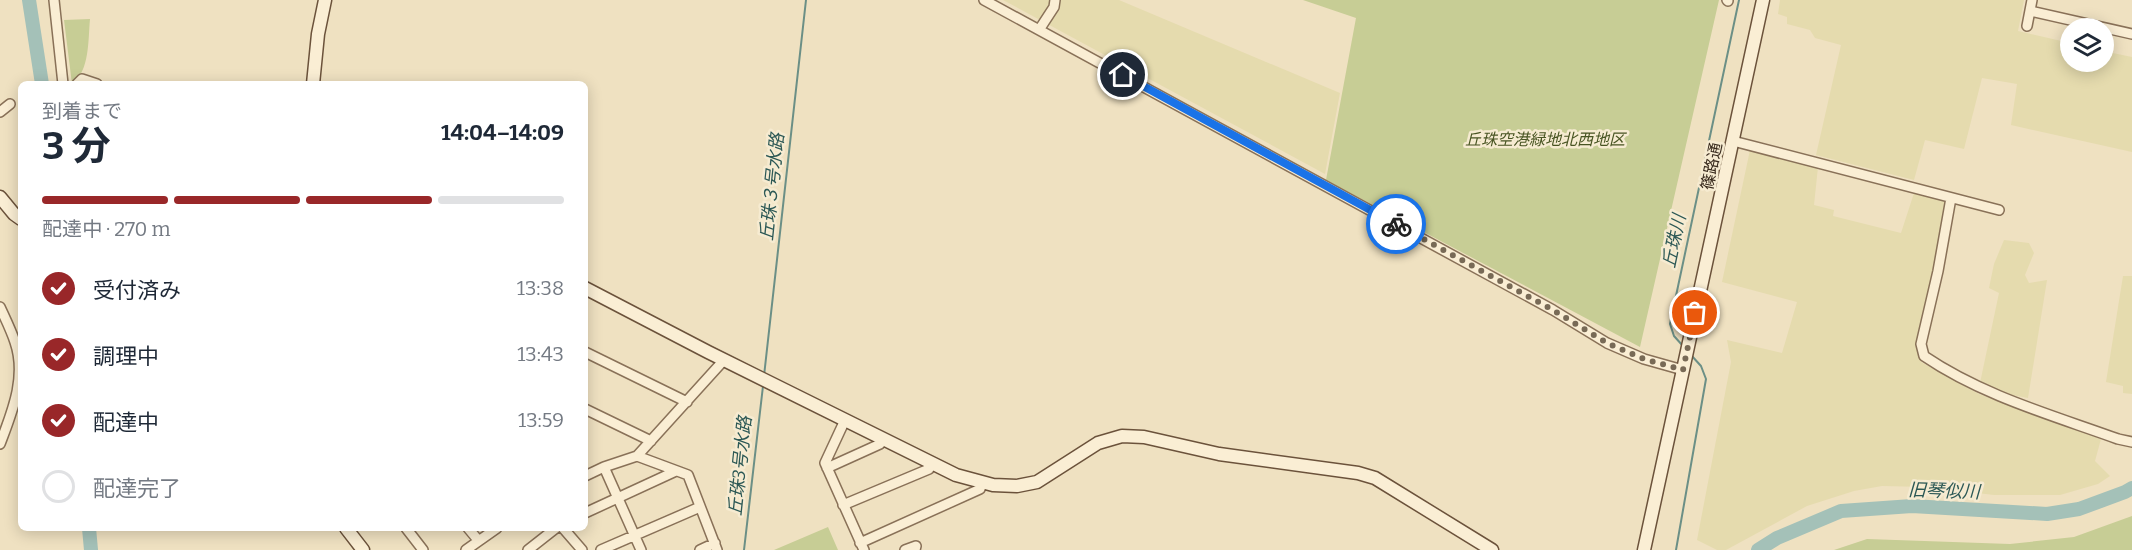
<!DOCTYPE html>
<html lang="ja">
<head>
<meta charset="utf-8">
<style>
  body { margin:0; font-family:Bitter,"Noto Sans JP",serif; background:#f2f2f3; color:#1f2937; height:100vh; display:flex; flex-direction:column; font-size:22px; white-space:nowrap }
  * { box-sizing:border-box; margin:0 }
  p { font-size:20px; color:#747a83 }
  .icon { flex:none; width:33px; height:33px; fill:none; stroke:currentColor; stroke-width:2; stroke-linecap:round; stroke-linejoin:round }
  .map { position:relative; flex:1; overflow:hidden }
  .drawer { position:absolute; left:18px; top:81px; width:570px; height:450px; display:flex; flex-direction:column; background:#fff; border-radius:9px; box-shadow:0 3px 15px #0003 }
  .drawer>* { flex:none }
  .buttons { position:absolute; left:2060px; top:18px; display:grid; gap:12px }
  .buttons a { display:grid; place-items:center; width:54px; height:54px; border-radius:50%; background:#fff; box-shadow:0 3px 15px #0003; font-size:30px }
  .pin { position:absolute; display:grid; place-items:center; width:51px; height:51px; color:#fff; margin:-26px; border:3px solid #fff; border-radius:50%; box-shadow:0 2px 6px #0007 }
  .courier { position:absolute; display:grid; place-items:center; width:60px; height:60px; margin:-30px; border:4px solid #1a73e8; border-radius:50%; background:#fff; color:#222; box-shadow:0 2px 8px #0007 }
  .summary em { font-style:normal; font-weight:700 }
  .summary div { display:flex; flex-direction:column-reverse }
  .summary { display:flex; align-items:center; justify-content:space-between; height:102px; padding:0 24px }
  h1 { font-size:39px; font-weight:700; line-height:45px }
  .bar { display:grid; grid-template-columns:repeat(4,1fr); gap:9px 6px; align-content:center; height:72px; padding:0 24px }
  .bar i { height:8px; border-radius:4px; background:#e0e1e3 }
  .bar .on { background:#992729 }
  .bar p { grid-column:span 4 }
  ol { padding:0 24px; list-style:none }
  li { display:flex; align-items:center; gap:18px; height:66px }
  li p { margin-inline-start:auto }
  li .icon { padding:6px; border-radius:50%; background:#992729; color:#fff; stroke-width:4 }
  li:last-child { color:#747a83 }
  li i { width:33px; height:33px; border:3px solid #e0e1e3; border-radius:50% }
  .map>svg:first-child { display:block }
  .farmland { fill:#e5dbae }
  .green { fill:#c7cd95 }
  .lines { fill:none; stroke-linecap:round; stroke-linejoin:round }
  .stream { stroke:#6b8f86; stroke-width:2 }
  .river { stroke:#a4c1b8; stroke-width:14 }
  .street-casing { stroke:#897158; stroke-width:12 }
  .secondary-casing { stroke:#6b523b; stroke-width:15 }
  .street { stroke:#faeed4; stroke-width:9 }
  .secondary { stroke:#faeed4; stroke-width:12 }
  .done { stroke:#786a56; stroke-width:6; stroke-dasharray:0 10.8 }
  .route { stroke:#1a73e8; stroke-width:8 }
  .labels { text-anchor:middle; stroke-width:5; stroke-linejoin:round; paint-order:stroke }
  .park-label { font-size:16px; font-style:italic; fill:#495523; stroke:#f6ebd1 }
  .street-label { font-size:16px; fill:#382a1d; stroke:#f6ebd1 }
  .water-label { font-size:18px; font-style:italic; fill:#2c5855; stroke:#f6ebd1 }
</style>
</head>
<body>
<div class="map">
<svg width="2132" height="550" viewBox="0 0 2132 550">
  <rect width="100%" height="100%" fill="#efe1c1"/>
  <!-- farmland -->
  <path class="farmland" d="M1003 0H1119L1340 93 1325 174Z
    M1780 0H2024L2018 31 2070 43V62H2103V51L2132 57V152L2011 125 2017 84 1982 78 1964 149 1925 140 1914 180 1816 155 1841 45 1815 38 1810 30 1787 24V17L1778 14Z
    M1750 150 1818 167 1814 205 1834 210 1833 216 1901 233 1914 193 1948 201 1918 346 1921 362 1979 394 2101 439 2095 461 2110 476 2098 484 2060 495H1994L1925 487 1882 486 1854 491 1807 506 1726 550H1717L1697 540 1731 362 1727 340 1782 353 1797 302 1722 282Z
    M2004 240 2029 243 2034 253 2025 275 2029 283 2047 280 2028 398 2002 393 1980 383 1999 293 1989 288 1994 264Z
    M2123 276H2132V394L2123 393V386L2106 382Z"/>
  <!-- green -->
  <path class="green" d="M1303 0H1719L1640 347 1326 180 1356 18Z
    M90 19C88 40 90 71 72 84L64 20Z
    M2132 516V550H1834L1867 539 2010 544 2074 537Z
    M828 527 838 550H774Z"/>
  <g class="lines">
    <!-- stream -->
    <path class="stream" d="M1683 346 1674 336 1670 324 1739 0
      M764 376 806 0
      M744 550 763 386
      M1676 550 1706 379 1701 366 1691 355"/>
    <!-- river -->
    <path class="river" d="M29 0 42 84
      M89 528 91 550
      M1758 550 1777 538 1841 511 1912 506 2047 514 2079 509 2125 492 2132 488"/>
    <!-- street casing -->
    <g class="street-casing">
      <path id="street" d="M54 0 63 84
        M984 0 1553 310 1607 343 1644 359 1683 370
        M1727 0 1728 1
        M2030 11 2132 34
        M2027 26 2032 0
        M1039 30 1054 7 1055 0
        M77 84 82 79 97 84
        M0 112 10 104
        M1733 141 1999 210
        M1951 198 1938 271 1921 344 1924 356C1983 396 2052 415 2118 439L2132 442
        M0 307C5 318 11 330 15 342 27 377 12 412 0 444
        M585 352 687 402
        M585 409 651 441
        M845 420 825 463 864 550
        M637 456 688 475 717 550
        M604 467 641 550
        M827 468 880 444 883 439
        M585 476 604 467 637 456 724 360
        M843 505 929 469 932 463
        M585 513 676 471
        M406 528 423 550
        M468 528 478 540
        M563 528 582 550
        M860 543 980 489 982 483
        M466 550 497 528
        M528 550 556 528
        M601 550 700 507
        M700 550 715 543
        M905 550 916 546 915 550"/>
    </g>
    <!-- secondary casing -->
    <g class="secondary-casing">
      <path id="secondary" d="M313 84 318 34 325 0
        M0 197 14 214 21 219
        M585 288 708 352 956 475 993 485 1017 486 1037 482 1098 443 1122 436 1144 437 1219 454 1358 473 1375 478 1492 550
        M346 528 363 550
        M1644 550 1763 0"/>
    </g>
    <!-- street -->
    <use href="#street" class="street"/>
    <!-- secondary -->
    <use href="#secondary" class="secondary"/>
  </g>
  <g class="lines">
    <!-- done -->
    <path class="done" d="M1396 224 1553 310 1607 343 1644 359 1683 370 1695 313"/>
    <!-- route -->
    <path class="route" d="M1123 75 1396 224"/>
  </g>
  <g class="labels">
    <!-- park labels -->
    <g class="park-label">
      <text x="1545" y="145">丘珠空港緑地北西地区</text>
    </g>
    <!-- street labels -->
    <g class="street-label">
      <text transform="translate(1711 166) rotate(-78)" y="6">篠路通</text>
    </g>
    <!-- water labels -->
    <g class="water-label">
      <text transform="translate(772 187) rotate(-84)" y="6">丘珠３号水路</text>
      <text transform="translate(1674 241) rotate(-78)" y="6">丘珠川</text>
      <text transform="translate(740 466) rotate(-84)" y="6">丘珠3号水路</text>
      <text transform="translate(1944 491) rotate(2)" y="6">旧琴似川</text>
    </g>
  </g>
</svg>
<div class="buttons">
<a><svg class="icon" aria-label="layers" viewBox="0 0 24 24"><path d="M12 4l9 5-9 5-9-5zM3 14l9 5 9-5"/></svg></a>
</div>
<div class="pin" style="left:1695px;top:313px;background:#ea580c"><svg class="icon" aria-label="bag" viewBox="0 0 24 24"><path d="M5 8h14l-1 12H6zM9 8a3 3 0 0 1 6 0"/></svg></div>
<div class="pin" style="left:1123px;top:75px;background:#1f2937"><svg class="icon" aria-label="home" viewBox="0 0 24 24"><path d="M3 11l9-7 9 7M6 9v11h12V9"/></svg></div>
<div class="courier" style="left:1396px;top:224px"><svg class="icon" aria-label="bike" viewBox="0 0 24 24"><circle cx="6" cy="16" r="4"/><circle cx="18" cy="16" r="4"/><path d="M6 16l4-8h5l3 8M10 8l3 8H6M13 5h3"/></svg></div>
<section class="drawer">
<div class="summary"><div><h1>3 分</h1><p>到着まで</p></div><em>14:04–14:09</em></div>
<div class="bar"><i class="on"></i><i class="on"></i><i class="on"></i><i></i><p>配達中 · 270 m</p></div>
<ol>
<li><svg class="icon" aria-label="check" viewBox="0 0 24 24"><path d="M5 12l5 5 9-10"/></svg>受付済み<p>13:38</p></li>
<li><svg class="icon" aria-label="check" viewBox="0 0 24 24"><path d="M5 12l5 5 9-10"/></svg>調理中<p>13:43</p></li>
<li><svg class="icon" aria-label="check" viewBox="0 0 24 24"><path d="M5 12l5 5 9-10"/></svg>配達中<p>13:59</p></li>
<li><i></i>配達完了</li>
</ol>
</section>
</div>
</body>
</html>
